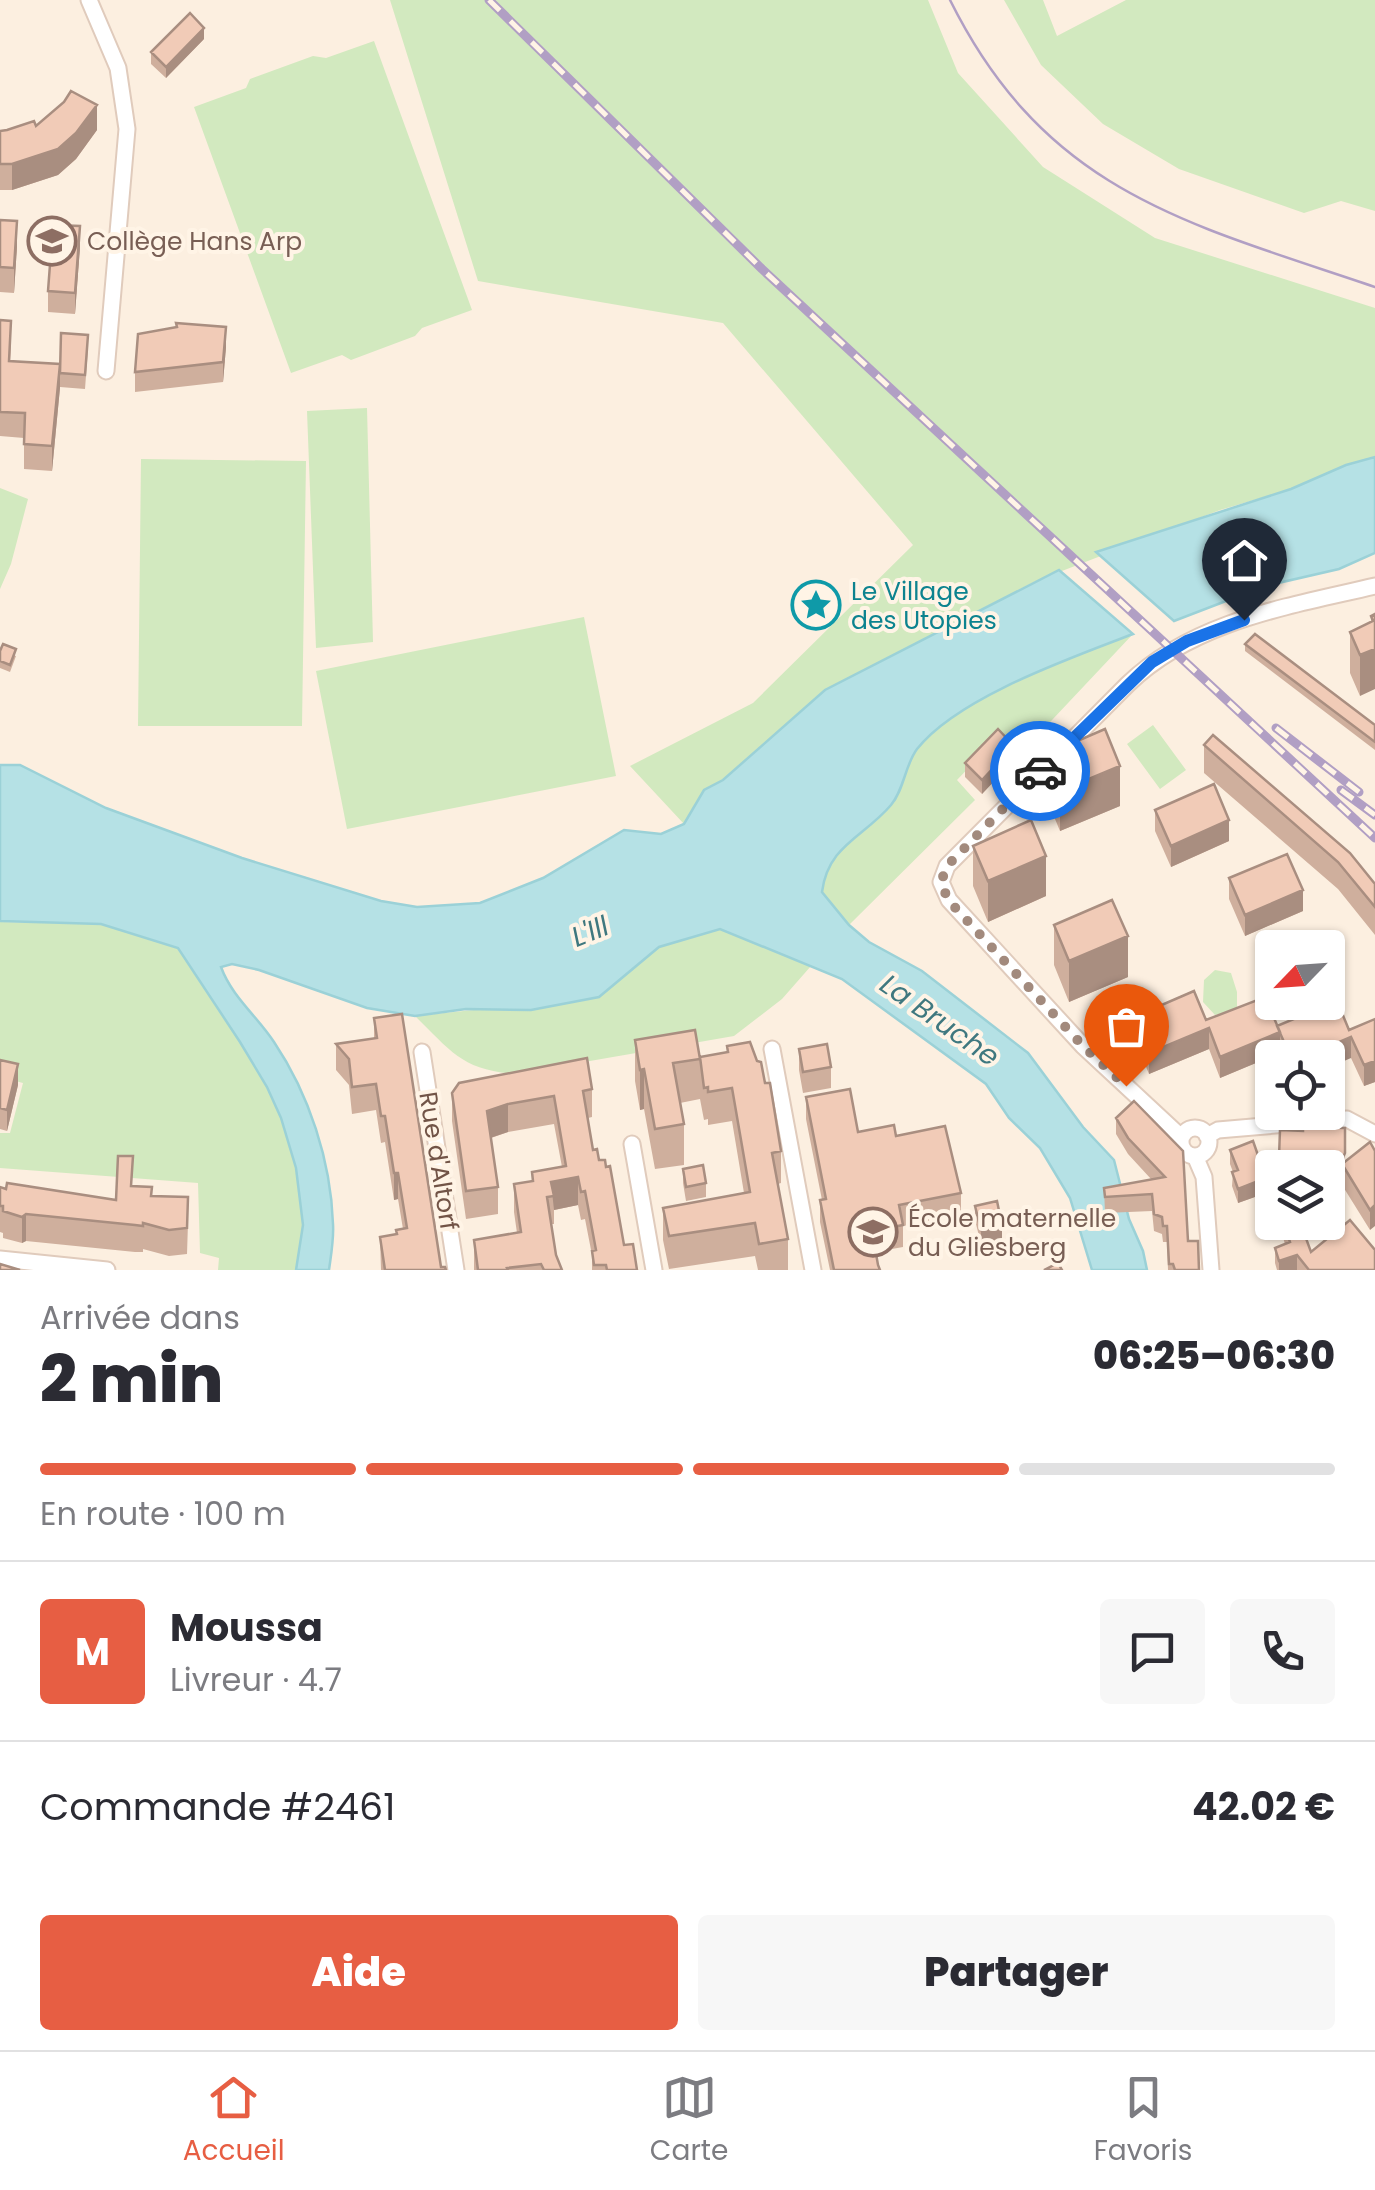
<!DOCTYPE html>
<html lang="fr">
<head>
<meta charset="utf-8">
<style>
  body { margin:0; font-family:Poppins,sans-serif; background:#f7f7f7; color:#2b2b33; height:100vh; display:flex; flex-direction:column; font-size:38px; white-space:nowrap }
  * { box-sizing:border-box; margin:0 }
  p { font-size:32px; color:#7c7c81 }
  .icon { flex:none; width:55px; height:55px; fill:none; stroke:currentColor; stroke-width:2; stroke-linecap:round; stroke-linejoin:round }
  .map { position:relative; height:1270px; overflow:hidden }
  .panel { display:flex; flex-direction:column; background:#fff; flex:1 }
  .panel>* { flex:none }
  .needle { width:65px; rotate:245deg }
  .tools { position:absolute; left:1255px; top:930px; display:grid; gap:20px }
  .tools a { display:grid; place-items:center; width:90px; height:90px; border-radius:10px; background:#fff; box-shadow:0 2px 8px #0004; font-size:50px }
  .pin { position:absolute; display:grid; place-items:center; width:85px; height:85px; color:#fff; margin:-102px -42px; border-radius:50% 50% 50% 0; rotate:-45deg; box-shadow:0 0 10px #0007 }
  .pin .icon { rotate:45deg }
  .courier { position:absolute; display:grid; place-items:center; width:100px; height:100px; margin:-50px; border:8px solid #1a73e8; border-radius:50%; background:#fff; color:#222; box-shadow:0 2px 12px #0007 }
  .summary em { font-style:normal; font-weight:800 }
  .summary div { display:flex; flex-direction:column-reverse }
  .summary { display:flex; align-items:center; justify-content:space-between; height:170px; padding:0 40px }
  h1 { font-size:65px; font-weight:800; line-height:75px }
  .bar { display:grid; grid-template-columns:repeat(4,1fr); gap:15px 10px; align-content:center; height:120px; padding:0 40px }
  .bar i { height:12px; border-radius:8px; background:#e1e1e2 }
  .bar .selected { background:#e75e43 }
  .bar p { grid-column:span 4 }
  .line { display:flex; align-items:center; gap:25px; padding:0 40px; border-top:2px solid #e1e1e2 }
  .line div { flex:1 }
  .round { display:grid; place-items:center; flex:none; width:105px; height:105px; border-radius:10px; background:#f7f7f7 }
  .button { display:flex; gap:20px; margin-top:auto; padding:20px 40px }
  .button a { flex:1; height:115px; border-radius:10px; background:#e75e43; color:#fff; font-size:40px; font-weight:800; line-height:115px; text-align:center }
  .button a+a { background:#f7f7f7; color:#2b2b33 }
  .menu { display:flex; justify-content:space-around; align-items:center; height:140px; border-top:2px solid #e1e1e2; background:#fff; font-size:28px; color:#7c7c81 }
  .menu a { display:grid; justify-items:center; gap:5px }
  .menu .selected { color:#e75e43 }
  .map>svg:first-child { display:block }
  .green { fill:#d2e9bf }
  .water { fill:#b5e1e5; stroke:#9bd1d7; stroke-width:2.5 }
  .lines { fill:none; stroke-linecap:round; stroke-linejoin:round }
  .street-casing { stroke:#e0cbbc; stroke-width:19 }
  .street { stroke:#fff; stroke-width:15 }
  .tram { stroke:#b19fc4; stroke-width:2.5 }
  .rail-casing { stroke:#b19fc4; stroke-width:9 }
  .rail { stroke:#fff4e6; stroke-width:5; stroke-dasharray:15; stroke-linecap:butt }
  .wall { fill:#cfaf9d }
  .shaded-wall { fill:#a98e80 }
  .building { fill:#f1cbb7; stroke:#a98e80; stroke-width:2.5 }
  .done { stroke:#a28a7d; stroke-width:10; stroke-dasharray:0 18 }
  .route { stroke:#1a73e8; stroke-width:12 }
  .labels { text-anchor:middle; stroke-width:8; stroke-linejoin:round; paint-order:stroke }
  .education-label { font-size:25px; fill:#785e54; stroke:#fff4e6; text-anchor:start }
  .culture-label { font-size:25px; fill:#0d838f; stroke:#fff4e6; text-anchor:start }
  .street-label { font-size:25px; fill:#725447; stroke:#fff4e6 }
  .water-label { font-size:28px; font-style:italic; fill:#3f787f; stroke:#fff4e6 }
</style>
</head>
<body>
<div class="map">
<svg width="1375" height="1270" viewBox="0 0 1375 1270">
  <rect width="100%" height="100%" fill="#fcefe0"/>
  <!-- green -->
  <path class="green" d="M390 0H928L958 73 1043 167 1155 238 1375 308V457L1346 465 1292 489 1220 510 1036 581 825 690 723 780 704 790 684 824 630 766 753 703 913 545 723 323 478 281Z
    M1004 0H1043L1057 36 1126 0H1375V211L1341 201 1304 213 1179 169 1103 124 1041 65Z
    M374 41 472 310 422 328 415 336 351 360 342 355 291 373 194 107 246 88 250 79 313 56 326 58Z
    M367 408 373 642 316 648 307 411Z
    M141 459 306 461 302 726H138Z
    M0 488 28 499 11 564 0 589Z
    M584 617 616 776 347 829 316 671Z
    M1133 634 1020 754 1000 735 957 780 975 800 849 925 822 892C828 846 864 837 891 805 904 790 905 765 917 749 957 697 1072 658 1133 634Z
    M1153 725 1186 770 1160 789 1127 744Z
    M0 922 101 924 178 948 240 1042 267 1087 281 1118 296 1168 303 1225 296 1270H218L219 1258 200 1253 198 1183 0 1168V1133H10L23 1083 0 1077Z
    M720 929 811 966 782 999 734 1036 515 1074C462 1070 451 1051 415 1016L599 997 659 947Z
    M1215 970 1231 973 1237 992V1010L1215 1015 1203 1002 1204 980Z"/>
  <!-- water -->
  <path class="water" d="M1375 457V553L1339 569 1265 586 1174 621 1096 552 1291 489 1346 465Z
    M1059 570 1133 634C1071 658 958 697 917 749 905 765 904 790 891 805 864 837 828 845 822 892L849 925 869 942 922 971 1028 1053 1083 1127 1114 1160 1129 1219 1143 1251 1147 1270H1092L1070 1198 1040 1148 1009 1118 986 1084 842 979 720 929 659 947 599 997 531 1010 466 1009 415 1016 367 1008 259 970 232 964 221 967C232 997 257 1016 274 1042 309 1094 331 1161 333 1224 334 1239 331 1255 329 1270H296L303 1225 296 1168 281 1118 267 1087 240 1042 178 948 101 924 0 921V765H20L106 808 242 858 381 901 417 907 480 903 543 878 624 830 661 834 684 824 704 790 723 780 825 690Z"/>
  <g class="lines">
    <!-- street casing -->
    <g class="street-casing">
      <path id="street" d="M89 0 118 68 127 129 106 371
        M772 1049 813 1270
        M422 1052 456 1270
        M1181 1142a14 14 0 1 1 28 0a14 14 0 1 1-28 0Z
        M1207 1136 1218 1130 1347 1119 1375 1134
        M1181 1137 1083 1046 949 900 941 882 947 866 1128 684C1193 621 1290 606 1375 586
        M632 1144 654 1270
        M1195 1156 1204 1177 1211 1270
        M0 1259 107 1270"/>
    </g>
    <!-- street -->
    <use href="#street" class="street"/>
    <!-- tram -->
    <path class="tram" d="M950 0C1046 193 1187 223 1375 287"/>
    <!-- rail casing -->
    <g class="rail-casing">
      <path id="rail" d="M489 0 762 269 1375 838
        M1276 728 1359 792
        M1341 790 1375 815"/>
    </g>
    <!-- rail -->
    <use href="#rail" class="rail"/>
  </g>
  <!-- wall -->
  <path class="wall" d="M204 39 166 78 151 64V52Z
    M36 126 97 130 76 159 58 175 12 190H0V131Z
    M0 220 17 246 14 293 0 292Z
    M80 247 75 314 48 312V291Z
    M0 320 11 345 10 361 59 364 88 349 85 389 60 387 52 471 24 469V438L0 436Z
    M176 323 226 347 223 382 135 392V372L176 327Z
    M1375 614 1360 696 1350 673V632L1371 623V616Z
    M1245 644 1375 725V750L1245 651Z
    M0 651 16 656 10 672 0 668Z
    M1204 745 1375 884V935L1338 889 1204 773Z
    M1045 755 1120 806 1060 831 1045 795Z
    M1014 760 982 794 965 777V763Z
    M1155 810 1229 841 1171 867 1155 831Z
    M973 846 1046 896 988 922 973 886Z
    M1229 878 1303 911 1245 936 1229 899Z
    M1054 925 1128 977 1069 1002 1054 965Z
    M1134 1017 1349 1030 1375 1019V1082L1364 1086 1351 1058H1282L1280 1053 1220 1078 1209 1049 1149 1074 1134 1038Z
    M374 1018 441 1267 446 1270H381L380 1237 396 1234V1230L403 1229 398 1199 394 1200 385 1142 381 1143 376 1110 352 1114 349 1085 336 1070V1044L374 1038Z
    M635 1040 700 1057 727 1052V1046L765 1083 781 1151V1183L778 1184 788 1239V1270H758L755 1256 669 1269 663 1240V1208L744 1193 732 1121 708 1125V1119L704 1120 700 1099 680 1103 684 1124V1165L655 1169 644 1109 640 1110 635 1081Z
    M799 1049 831 1067V1088L803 1093 799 1070Z
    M0 1060 18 1085 7 1131 0 1129Z
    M592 1089V1117L588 1118 593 1150 599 1160 624 1245 637 1270H592V1255L585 1219 581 1220 578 1205 554 1210V1224H551L556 1255 562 1270H474V1240L517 1233 514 1212V1184L532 1181V1172L562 1167 554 1124 508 1132 491 1138 498 1187V1214L466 1219 452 1121V1093Z
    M806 1097 858 1132 896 1136 961 1193V1215L903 1226V1247L875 1252 880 1270H830L820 1222V1200H822L806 1119Z
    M1116 1118 1183 1151 1188 1241 1199 1270H1168L1167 1242H1163L1162 1234 1154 1231 1152 1211 1105 1213 1104 1188 1151 1179 1128 1154 1116 1134Z
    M1345 1128V1162L1370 1142V1230L1342 1185V1182H1328V1168H1279L1280 1130 1303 1131Z
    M1230 1150 1266 1193 1238 1203 1232 1186 1233 1172 1230 1164Z
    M683 1169 706 1183V1197L686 1201 683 1183Z
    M133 1186 152 1196 188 1223 187 1254 169 1256 143 1249V1252H135L26 1241 22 1243 3 1238V1233L0 1232V1187L116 1200Z
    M975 1206 1002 1239 981 1244 975 1220Z
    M1278 1222H1300L1311 1252 1375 1270H1277L1275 1263V1248L1285 1244Z"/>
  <!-- shaded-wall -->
  <path class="shaded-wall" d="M204 28V39L166 78V67Z
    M97 105V130L76 159 58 175 12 190V164Z
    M17 221V246L14 293V268Z
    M80 226V247L75 314V293Z
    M226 327V347L223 382V362Z
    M60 364V388L52 471V446Z
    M1375 649V689L1360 696V655Z
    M1014 746V760L982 794V780Z
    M1120 766V806L1060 831V791Z
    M1229 820V841L1171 867V846Z
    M1046 856V896L988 922V881Z
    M1303 890V911L1245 936V915Z
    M1128 936V977L1069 1002V961Z
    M1209 1028V1049L1149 1074V1053Z
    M1280 1032V1053L1220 1078V1057Z
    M1351 1037V1058L1328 1068V1058H1302Z
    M1375 1061V1082L1364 1086V1065Z
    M18 1064V1085L7 1131V1110Z
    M644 1069V1109L640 1110V1070Z
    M508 1104V1132L487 1139V1111Z
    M394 1173H398V1199L394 1200Z
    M578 1177V1205L554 1210 551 1182Z
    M1266 1178V1193L1238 1203V1189Z
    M1375 1205V1226L1370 1230V1210Z
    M26 1214V1241L22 1243V1217Z
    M1002 1225V1239L981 1244V1230Z
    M1297 1255V1270H1279V1261Z"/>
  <!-- building -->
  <path class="building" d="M190 13 204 28 166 67 151 52Z
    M71 91 97 105 76 133 58 149 12 164H0V131L7 130 34 121 36 126 64 102Z
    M0 220 17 221 14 268 0 267Z
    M53 225 80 226 75 293 48 291Z
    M0 320 11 321 9 361 60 364 52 446 24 444 25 413 0 412Z
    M176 323 226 327 223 362 135 372 138 334 177 327Z
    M61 333 88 335 85 375 60 373Z
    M1375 614V649L1360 655 1350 632 1373 621 1371 616Z
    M1255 634 1375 725V742L1245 644Z
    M3 644 16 649 10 665 0 661V651Z
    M998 729 1014 746 982 780 965 763Z
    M1105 729 1120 766 1060 791 1045 755Z
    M1213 735 1350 853 1375 884V907L1338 862 1204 745Z
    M1214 784 1229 820 1171 846 1155 810Z
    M1031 820 1046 856 988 881 973 846Z
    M1287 854 1303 890 1245 915 1229 878Z
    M1112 900 1128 936 1069 961 1054 925Z
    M1194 991 1206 1020 1265 997 1280 1032 1220 1057 1209 1028 1149 1053 1134 1017Z
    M1337 1001 1349 1030 1375 1019V1061L1364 1065 1351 1037 1302 1058H1291L1277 1026Z
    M402 1014 441 1267H445L446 1270H385L380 1237 397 1234 396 1230 407 1228 398 1173H394L385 1116H381L376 1084 352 1087 349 1059 336 1044 377 1038 374 1018Z
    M695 1030 700 1059 673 1063 684 1124 655 1129 644 1069 640 1070 635 1040Z
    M750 1042 757 1061 761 1062 765 1083H770L781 1151 772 1153 788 1239 759 1244 755 1223 669 1236 663 1208 750 1192 732 1088 708 1092V1087L704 1088 700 1057 728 1052 727 1046Z
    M827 1044 831 1067 803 1072 799 1049Z
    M587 1058 592 1089 583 1091 593 1150 597 1149 599 1160H605L606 1167 610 1166 624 1245 633 1244 637 1270H607L606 1265H594L592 1251 596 1250 585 1191 581 1192 578 1177 551 1182 554 1196 547 1197 556 1255 562 1270H544L541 1264 507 1268 508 1270H478L474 1240 521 1232 514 1184 533 1181 532 1172 566 1166 554 1096 508 1104 487 1111 498 1187 466 1191 452 1093 459 1083Z
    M0 1060 18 1064 7 1110 0 1108Z
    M850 1089 858 1132 894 1125 896 1136 945 1126 961 1193 899 1205 903 1225 872 1231 878 1265 880 1270H834L820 1200 826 1199 806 1097Z
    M1134 1101 1183 1151 1188 1241H1198L1199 1270H1175L1173 1264H1169L1167 1226H1163L1162 1217 1154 1214 1152 1194 1105 1197 1104 1188 1165 1177 1128 1138 1116 1118Z
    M1303 1127 1345 1128V1153L1341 1162 1279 1157 1280 1130 1303 1131Z
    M1253 1141 1266 1178 1238 1189 1232 1172 1238 1170 1230 1150Z
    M1370 1142 1375 1151V1205L1370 1210 1342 1164Z
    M118 1156H133L131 1186 152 1187 151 1196 188 1197 187 1228 169 1230 143 1223V1226L135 1225 26 1214 22 1217 3 1211V1206H0V1187L6 1189 7 1183 116 1200Z
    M703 1165 706 1183 686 1187 683 1169Z
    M997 1201 1002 1225 981 1230 975 1206Z
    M1350 1220 1375 1250V1270H1309L1297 1255 1279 1261 1275 1248 1290 1242 1283 1222H1300L1311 1252Z
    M1058 1263 1062 1270H1044Z
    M0 1264 20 1270H0Z"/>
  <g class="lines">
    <!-- done -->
    <path class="done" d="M1040 771 947 866 941 882 948 900 1083 1046 1126 1086"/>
    <!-- route -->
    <path class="route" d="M1040 771 1152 662 1187 641 1244 620"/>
  </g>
  <!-- icons -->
  <defs>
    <g id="school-ring" transform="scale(2.5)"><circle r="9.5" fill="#fff4e6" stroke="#8d6e63" stroke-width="1.5"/><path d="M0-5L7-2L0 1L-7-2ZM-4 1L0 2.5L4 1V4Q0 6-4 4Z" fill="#8d6e63"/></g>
    <g id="sight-ring" transform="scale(2.5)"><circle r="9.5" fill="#fff4e6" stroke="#0f9aa8" stroke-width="1.5"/><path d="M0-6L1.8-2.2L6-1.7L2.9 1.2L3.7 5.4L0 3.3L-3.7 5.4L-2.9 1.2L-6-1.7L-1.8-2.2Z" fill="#0f9aa8"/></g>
  </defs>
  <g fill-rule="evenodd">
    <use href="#school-ring" x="52" y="241"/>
    <use href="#sight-ring" x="816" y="605"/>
    <use href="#school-ring" x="873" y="1232"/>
  </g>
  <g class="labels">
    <!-- education labels -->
    <g class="education-label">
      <text x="87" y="250">Collège Hans Arp</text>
      <text x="908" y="1227">École maternelle<tspan x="908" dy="29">du Gliesberg</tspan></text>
    </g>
    <!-- culture labels -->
    <g class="culture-label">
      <text x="851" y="600">Le Village<tspan x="851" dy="29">des Utopies</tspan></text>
    </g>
    <!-- street labels -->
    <g class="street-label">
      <text transform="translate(439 1161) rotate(81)" y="9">Rue d'Altorf</text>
    </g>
    <!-- water labels -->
    <g class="water-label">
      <text transform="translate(590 931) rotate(-22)" y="10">L'Ill</text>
      <text transform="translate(940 1020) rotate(35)" y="10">La Bruche</text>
    </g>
  </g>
</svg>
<div class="tools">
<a><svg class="needle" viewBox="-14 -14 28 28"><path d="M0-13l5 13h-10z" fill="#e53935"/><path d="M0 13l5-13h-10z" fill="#7c7c81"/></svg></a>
<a><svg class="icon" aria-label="locate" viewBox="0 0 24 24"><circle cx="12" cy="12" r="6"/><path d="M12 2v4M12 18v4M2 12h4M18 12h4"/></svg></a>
<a><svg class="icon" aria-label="layers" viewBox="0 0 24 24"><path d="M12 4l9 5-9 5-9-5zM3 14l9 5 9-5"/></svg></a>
</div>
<div class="pin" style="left:1126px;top:1086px;background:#ea580c"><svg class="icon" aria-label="bag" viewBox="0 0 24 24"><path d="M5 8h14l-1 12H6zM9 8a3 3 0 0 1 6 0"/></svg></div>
<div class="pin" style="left:1244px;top:620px;background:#1f2937"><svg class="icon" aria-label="home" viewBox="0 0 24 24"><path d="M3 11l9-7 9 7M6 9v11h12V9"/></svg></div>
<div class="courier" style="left:1040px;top:771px"><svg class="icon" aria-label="car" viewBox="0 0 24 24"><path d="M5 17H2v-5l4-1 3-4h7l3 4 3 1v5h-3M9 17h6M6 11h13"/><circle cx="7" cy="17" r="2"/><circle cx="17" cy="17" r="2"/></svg></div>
</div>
<section class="panel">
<div class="summary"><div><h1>2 min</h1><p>Arrivée dans</p></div><em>06:25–06:30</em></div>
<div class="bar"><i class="selected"></i><i class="selected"></i><i class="selected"></i><i></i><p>En route · 100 m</p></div>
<div class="line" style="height:180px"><b class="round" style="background:#e75e43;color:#fff">M</b><div><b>Moussa</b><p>Livreur · 4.7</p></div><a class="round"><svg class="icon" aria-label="chat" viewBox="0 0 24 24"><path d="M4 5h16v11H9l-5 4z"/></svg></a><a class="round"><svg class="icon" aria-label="phone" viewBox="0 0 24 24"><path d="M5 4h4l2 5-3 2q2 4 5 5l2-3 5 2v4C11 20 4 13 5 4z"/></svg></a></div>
<div class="line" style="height:130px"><div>Commande #2461</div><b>42.02 €</b></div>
<div class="button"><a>Aide</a><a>Partager</a></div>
</section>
<nav class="menu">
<a class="selected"><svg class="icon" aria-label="home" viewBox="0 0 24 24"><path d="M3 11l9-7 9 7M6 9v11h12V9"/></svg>Accueil</a>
<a><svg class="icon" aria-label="map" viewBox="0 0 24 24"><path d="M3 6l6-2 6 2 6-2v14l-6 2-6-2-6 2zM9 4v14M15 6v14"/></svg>Carte</a>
<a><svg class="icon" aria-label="saved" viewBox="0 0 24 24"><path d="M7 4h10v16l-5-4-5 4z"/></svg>Favoris</a>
</nav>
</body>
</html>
